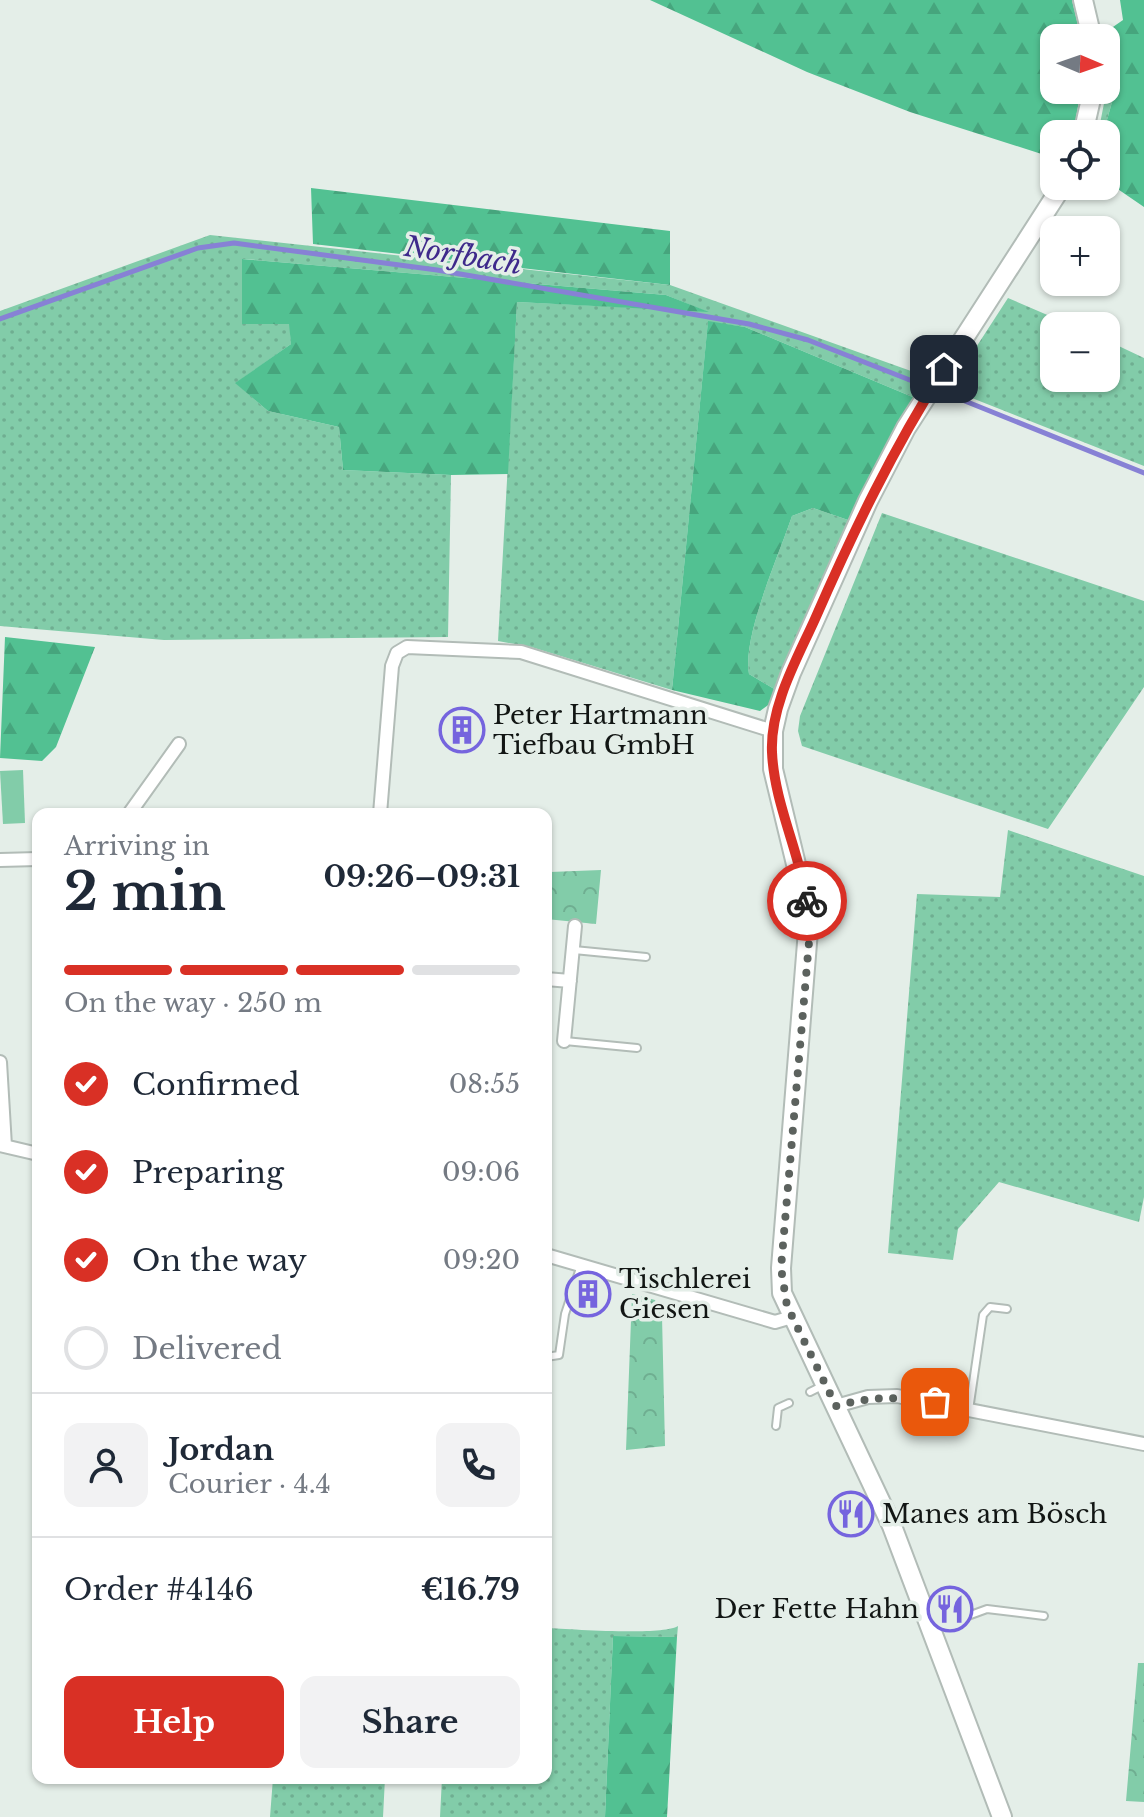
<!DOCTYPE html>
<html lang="en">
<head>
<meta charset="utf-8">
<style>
  body { margin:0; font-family:"Libre Baskerville",serif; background:#f2f2f3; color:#1f2937; height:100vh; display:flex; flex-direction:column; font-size:30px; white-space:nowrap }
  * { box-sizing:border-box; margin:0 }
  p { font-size:26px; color:#747a83 }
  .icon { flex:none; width:44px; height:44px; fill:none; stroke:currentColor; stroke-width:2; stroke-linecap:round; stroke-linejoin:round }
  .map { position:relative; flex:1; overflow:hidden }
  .panel { position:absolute; left:32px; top:808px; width:520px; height:976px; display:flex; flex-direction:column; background:#fff; border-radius:16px; box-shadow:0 2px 6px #0004 }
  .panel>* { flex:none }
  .needle { width:52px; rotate:92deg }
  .tools { position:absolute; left:1040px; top:24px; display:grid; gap:16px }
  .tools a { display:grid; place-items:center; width:80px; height:80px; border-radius:16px; background:#fff; box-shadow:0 2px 6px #0004; font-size:40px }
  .pin { position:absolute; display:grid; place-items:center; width:68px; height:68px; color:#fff; margin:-34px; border-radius:16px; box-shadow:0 4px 12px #0006 }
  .courier { position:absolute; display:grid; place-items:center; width:80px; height:80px; margin:-40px; border:6px solid #d93025; border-radius:50%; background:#fff; color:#222; box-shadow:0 2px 10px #0007 }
  .summary em { font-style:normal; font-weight:700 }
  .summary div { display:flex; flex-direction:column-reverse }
  .summary { display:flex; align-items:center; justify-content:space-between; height:136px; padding:0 32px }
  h1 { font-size:52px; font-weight:700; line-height:60px }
  .bar { display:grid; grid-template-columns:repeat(4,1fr); gap:12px 8px; align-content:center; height:96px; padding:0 32px }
  .bar i { height:10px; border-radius:6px; background:#e0e1e3 }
  .bar .current { background:#d93025 }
  .bar p { grid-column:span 4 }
  .line { display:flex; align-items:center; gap:20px; padding:0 32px; border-top:2px solid #e0e1e3 }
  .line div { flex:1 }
  .round { display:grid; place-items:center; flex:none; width:84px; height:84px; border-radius:16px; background:#f2f2f3 }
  ol { padding:0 32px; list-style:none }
  li { display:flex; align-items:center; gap:24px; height:88px }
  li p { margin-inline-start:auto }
  li .icon { padding:8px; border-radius:50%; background:#d93025; color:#fff; stroke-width:4 }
  li:last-child { color:#747a83 }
  li i { width:44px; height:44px; border:4px solid #e0e1e3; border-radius:50% }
  .primary-button { display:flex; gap:16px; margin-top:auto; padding:16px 32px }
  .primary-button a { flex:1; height:92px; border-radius:16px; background:#d93025; color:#fff; font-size:32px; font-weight:700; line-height:92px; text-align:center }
  .primary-button a+a { background:#f2f2f3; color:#1f2937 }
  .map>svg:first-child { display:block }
  .grass { fill:url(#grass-dots) }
  .forest { fill:url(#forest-firs) }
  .park { fill:url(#park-crowns) }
  .garden { fill:#82cca9 }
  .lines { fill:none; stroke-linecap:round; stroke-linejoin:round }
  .stream { stroke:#8781d5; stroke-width:5 }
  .lane-casing { stroke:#b2bcb7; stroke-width:10 }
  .street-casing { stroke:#b2bcb7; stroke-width:16 }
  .secondary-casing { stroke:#b2bcb7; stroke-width:22 }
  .lane { stroke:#fff; stroke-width:6 }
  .street { stroke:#fff; stroke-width:12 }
  .secondary { stroke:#fff; stroke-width:18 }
  .done { stroke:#5c625e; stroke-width:8; stroke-dasharray:0 14.4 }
  .route { stroke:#d93025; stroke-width:10 }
  .labels { text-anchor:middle; stroke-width:7; stroke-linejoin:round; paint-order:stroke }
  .poi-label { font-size:26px; fill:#121614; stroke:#e4eee8; text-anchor:start }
  .water-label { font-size:28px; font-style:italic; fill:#3e298b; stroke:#e4eee8 }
</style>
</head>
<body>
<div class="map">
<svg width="1144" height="1817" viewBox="0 0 1144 1817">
  <defs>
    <pattern id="grass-dots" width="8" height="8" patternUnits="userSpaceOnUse" patternTransform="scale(2)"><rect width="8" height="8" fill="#82cca9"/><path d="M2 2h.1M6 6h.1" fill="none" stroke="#6fae91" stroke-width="1.8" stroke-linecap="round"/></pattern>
    <pattern id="forest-firs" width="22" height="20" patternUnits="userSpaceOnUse" patternTransform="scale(2)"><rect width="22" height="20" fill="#52c192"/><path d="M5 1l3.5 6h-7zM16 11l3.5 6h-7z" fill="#46a57d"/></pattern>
    <pattern id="park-crowns" width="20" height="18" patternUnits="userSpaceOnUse" patternTransform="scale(2)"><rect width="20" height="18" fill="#82cca9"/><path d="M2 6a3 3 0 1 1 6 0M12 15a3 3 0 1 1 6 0" fill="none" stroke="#6fae91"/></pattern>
  </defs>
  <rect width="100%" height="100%" fill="#e4eee8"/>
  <!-- grass -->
  <path class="grass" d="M1108 25 1113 27 1110 30 1116 88 1103 134H1098L1107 88Z
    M210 235 670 285 925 376 915 398 745 327 708 322 672 690 531 647 498 641 517 302 705 311 666 295 243 259 242 324H290L291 344 236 383 268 411 339 427 343 470 451 475 448 637 164 640 0 626V311Z
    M1008 298 1073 326H1054V378H1106V340L1144 358V466L949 389Z
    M813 508 851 521 776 690 749 674C742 637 779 555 792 516Z
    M882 513 1144 601V687L1048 829 802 746 798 731 800 716Z
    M1008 830 1144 876V1197L1139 1222 999 1182 958 1229 953 1260 888 1253 917 894 1000 897Z
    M678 1626 677 1637 613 1636 605 1817H440L442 1778H546V1628C570 1629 662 1636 678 1626Z
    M273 1778H385L383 1817H270Z"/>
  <!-- forest -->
  <path class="forest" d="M650 0H1072L1081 38H1054V90H1081L1073 134H1054V158L910 112 807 72Z
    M1120 0H1144V207L1106 181V134H1103L1116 88 1110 29 1123 20Z
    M311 188 670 231V285L313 244Z
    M242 259 666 295 709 312 517 302 508 474 451 475 343 470 339 427 268 411 235 383 291 344 289 324H242Z
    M708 321 745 327 915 398 851 521 813 508 792 516C779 555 742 637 749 674L776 690 771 703 760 711 672 690Z
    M5 637 95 647 56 747 42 761 0 758Z
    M613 1636 677 1637 667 1817H605Z"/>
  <!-- park -->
  <path class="park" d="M601 870 596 924 546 919 550 872Z
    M632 1294 655 1300 662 1316 665 1446 626 1450Z
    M1138 1663H1144V1802L1126 1801Z"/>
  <!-- garden -->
  <path class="garden" d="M23 770 25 823 3 824 0 771Z"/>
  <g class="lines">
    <!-- stream -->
    <path class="stream" d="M0 319 198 248 234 243 437 270 749 324 808 340 920 384
      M945 393 1144 473"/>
    <!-- lane casing -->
    <g class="lane-casing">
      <path id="lane" d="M574 950 646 957
        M565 1041 637 1048
        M546 1357 559 1355 565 1314 581 1265
        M810 1392 822 1386
        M969 1410 983 1315 990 1307 1007 1309
        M776 1426 778 1408 789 1403
        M935 1628 987 1609 1044 1616"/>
    </g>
    <!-- street casing -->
    <g class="street-casing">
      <path id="street" d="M129 814 179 744
        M380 814 392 666 397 653 407 647 521 652 773 731
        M0 860 38 859
        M546 979 570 981
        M564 1041 575 926
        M0 1062 5 1146
        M0 1145 38 1154
        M546 1255 775 1322 792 1317
        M836 1406 868 1397 897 1396 1144 1444"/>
    </g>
    <!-- secondary casing -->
    <g class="secondary-casing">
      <path id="secondary" d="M1083 0 1092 38
        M1083 134 1093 90
        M1002 1817 892 1526 782 1293 781 1268 809 918 773 769V731L778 709 791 673 868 501 906 428 1062 186"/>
    </g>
    <!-- lane -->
    <use href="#lane" class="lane"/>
    <!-- street -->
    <use href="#street" class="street"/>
    <!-- secondary -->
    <use href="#secondary" class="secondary"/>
  </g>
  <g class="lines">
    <!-- done -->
    <path class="done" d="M807 901 809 942 781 1268 787 1306 836 1406C871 1396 899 1397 935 1402"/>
    <!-- route -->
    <path class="route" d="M807 901C799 851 774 802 772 752 770 706 797 659 815 619 853 532 893 449 944 369"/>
  </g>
  <!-- icons -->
  <defs>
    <g id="building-ring" transform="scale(2.3)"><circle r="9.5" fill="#e4eee8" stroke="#7564de" stroke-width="1.5"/><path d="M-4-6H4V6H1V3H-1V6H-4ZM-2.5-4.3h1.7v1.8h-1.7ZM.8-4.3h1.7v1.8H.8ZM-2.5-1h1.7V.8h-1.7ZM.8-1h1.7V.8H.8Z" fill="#7564de"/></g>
    <g id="restaurant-ring" transform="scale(2.3)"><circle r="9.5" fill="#e4eee8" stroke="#7564de" stroke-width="1.5"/><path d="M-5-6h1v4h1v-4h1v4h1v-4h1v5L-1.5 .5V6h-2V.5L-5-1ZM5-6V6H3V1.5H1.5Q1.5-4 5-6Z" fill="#7564de"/></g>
  </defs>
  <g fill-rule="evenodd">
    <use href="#building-ring" x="462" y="730"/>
    <use href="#building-ring" x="588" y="1294"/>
    <use href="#restaurant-ring" x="851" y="1514"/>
    <use href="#restaurant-ring" x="950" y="1609"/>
  </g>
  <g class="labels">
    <!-- poi labels -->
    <g class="poi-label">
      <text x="493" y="724">Peter Hartmann<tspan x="493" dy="30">Tiefbau GmbH</tspan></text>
      <text x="619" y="1288">Tischlerei<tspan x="619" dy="30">Giesen</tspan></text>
      <text x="882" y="1523">Manes am Bösch</text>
      <text x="919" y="1618" text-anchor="end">Der Fette Hahn</text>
    </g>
    <!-- water labels -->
    <g class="water-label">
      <text transform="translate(463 255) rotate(9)" y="10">Norfbach</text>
    </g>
  </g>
</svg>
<div class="tools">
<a><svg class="needle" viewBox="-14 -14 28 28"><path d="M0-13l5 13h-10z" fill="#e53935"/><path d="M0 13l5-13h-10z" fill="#747a83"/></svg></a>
<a><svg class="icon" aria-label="locate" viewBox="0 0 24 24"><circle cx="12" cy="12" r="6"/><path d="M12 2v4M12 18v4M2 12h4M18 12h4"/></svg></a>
<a>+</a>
<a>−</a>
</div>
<div class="pin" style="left:935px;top:1402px;background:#ea580c"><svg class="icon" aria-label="bag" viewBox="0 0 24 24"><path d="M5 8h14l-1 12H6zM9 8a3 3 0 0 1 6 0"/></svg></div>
<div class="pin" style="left:944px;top:369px;background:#1f2937"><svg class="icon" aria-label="home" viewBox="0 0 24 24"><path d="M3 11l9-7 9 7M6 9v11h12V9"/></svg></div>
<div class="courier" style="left:807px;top:901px"><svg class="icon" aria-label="bike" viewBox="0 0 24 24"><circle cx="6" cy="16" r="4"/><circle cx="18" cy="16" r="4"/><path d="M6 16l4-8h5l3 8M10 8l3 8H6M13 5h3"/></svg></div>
<section class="panel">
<div class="summary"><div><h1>2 min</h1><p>Arriving in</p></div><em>09:26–09:31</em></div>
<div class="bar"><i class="current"></i><i class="current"></i><i class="current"></i><i></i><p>On the way · 250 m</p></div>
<ol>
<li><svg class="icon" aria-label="check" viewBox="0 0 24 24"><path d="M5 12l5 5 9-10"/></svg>Confirmed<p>08:55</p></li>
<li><svg class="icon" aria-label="check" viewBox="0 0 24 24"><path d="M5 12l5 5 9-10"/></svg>Preparing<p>09:06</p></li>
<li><svg class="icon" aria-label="check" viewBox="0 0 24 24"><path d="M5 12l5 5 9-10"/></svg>On the way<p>09:20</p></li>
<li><i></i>Delivered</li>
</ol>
<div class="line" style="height:144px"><a class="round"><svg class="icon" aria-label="person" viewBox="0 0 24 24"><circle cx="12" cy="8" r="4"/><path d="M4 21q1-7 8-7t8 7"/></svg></a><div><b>Jordan</b><p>Courier · 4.4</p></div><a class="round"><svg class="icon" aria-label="phone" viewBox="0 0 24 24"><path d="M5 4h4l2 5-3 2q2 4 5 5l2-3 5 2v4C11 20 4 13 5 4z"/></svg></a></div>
<div class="line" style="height:104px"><div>Order #4146</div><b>€16.79</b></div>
<div class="primary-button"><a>Help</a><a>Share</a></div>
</section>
</div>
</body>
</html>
